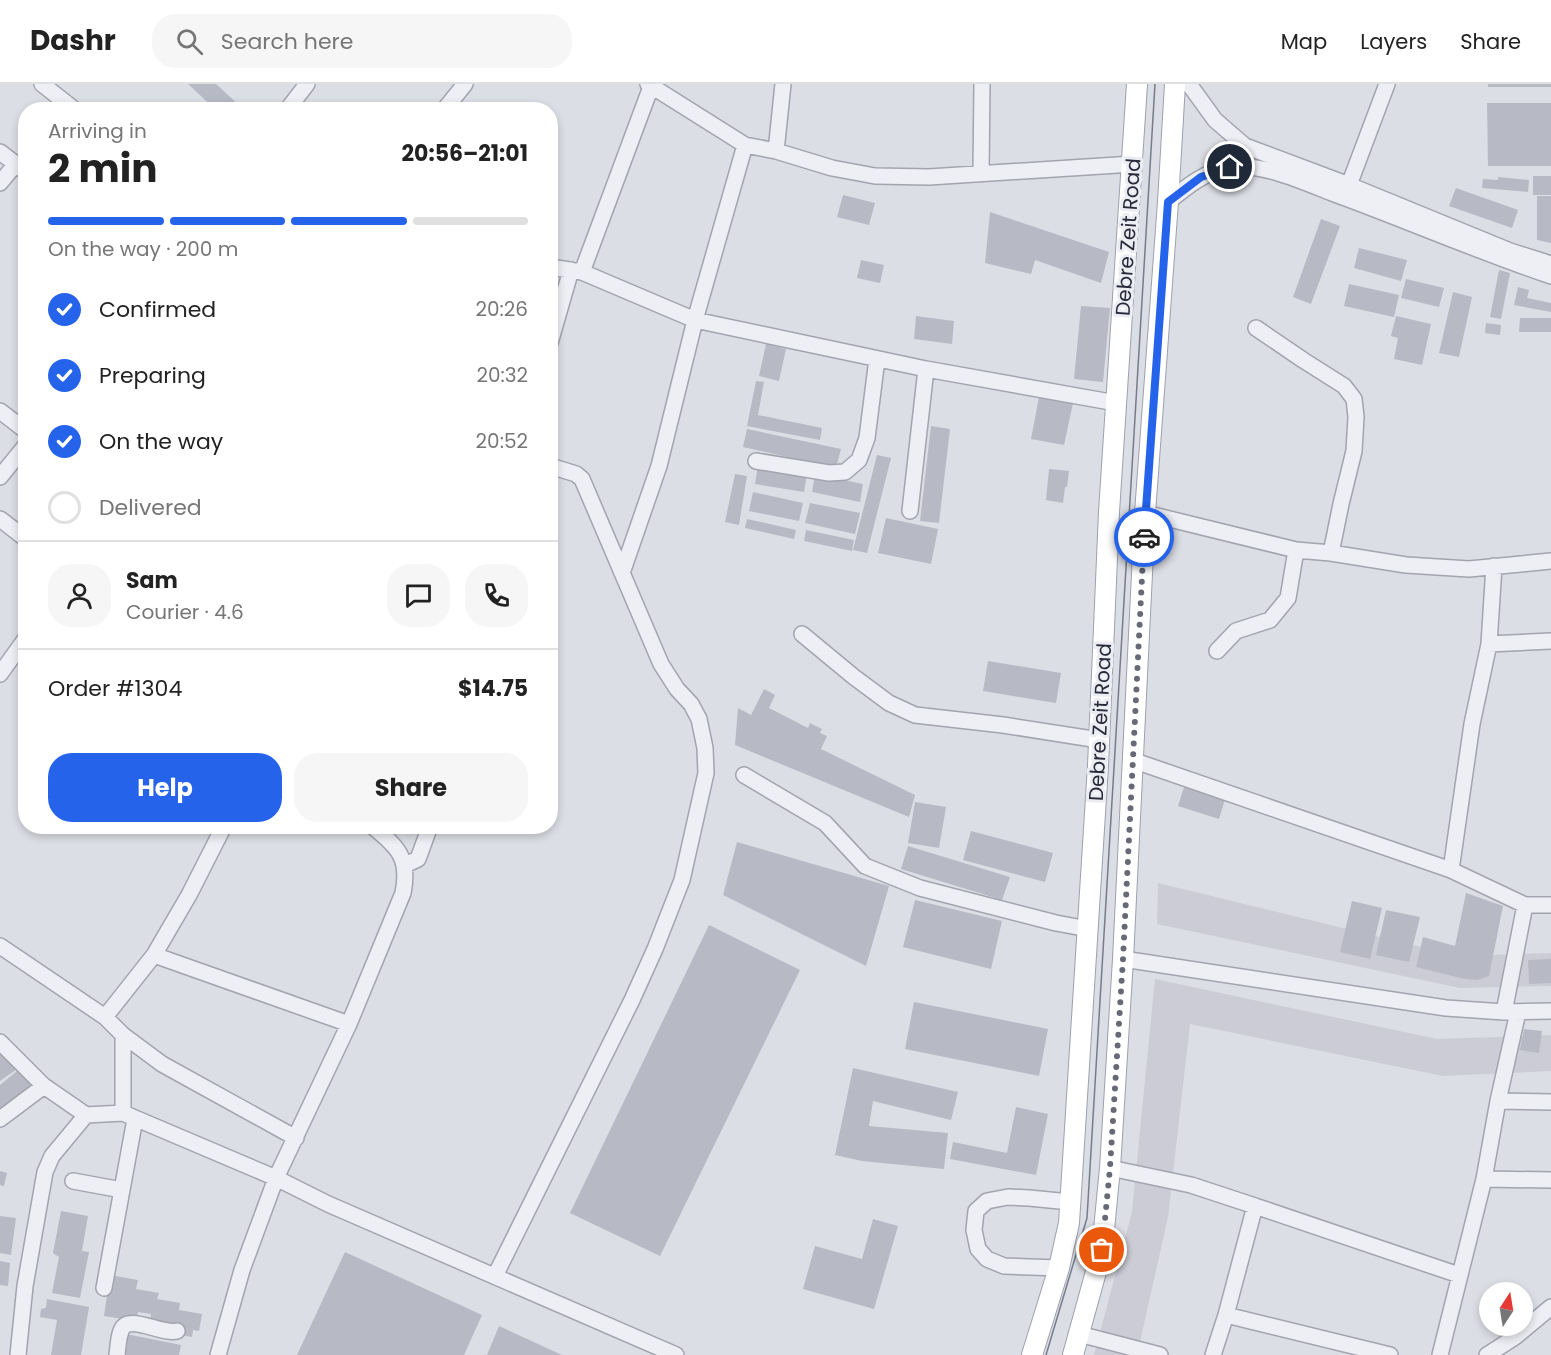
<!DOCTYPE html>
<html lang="en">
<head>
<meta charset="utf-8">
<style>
  body { margin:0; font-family:Poppins,sans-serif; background:#f6f6f6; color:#222; height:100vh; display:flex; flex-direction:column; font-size:22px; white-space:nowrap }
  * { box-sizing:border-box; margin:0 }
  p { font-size:20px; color:#767676 }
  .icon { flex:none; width:33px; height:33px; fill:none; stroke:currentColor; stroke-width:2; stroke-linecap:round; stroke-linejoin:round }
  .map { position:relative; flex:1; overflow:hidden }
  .panel { position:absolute; left:18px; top:18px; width:540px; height:732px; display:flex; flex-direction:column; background:#fff; border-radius:24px; box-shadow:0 3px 9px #0003 }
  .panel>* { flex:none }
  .needle { width:39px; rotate:12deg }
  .tools { position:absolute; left:1479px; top:1198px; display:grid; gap:12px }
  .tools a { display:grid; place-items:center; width:54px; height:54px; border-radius:50%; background:#fff; box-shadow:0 3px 9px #0003; font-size:30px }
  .pin { position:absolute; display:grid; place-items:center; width:51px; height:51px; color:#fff; margin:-26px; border:3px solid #fff; border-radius:50%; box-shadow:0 2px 6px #0007 }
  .courier { position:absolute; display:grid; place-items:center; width:60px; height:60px; margin:-30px; border:4px solid #2563eb; border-radius:50%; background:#fff; color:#222; box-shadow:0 2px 8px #0007 }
  .summary em { font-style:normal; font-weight:700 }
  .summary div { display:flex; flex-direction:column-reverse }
  .summary { display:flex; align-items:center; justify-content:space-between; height:102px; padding:0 30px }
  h1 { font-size:39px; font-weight:700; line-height:45px }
  .bar { display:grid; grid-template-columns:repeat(4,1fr); gap:9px 6px; align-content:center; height:72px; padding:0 30px }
  .bar i { height:8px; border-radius:4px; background:#e0e0e0 }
  .bar .current { background:#2563eb }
  .bar p { grid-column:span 4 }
  .line { display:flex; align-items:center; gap:15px; padding:0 30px; border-top:2px solid #e0e0e0 }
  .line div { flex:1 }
  .round { display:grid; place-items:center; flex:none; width:63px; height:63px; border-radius:24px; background:#f6f6f6 }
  ol { padding:0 30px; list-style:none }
  li { display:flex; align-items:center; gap:18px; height:66px }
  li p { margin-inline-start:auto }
  li .icon { padding:6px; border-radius:50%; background:#2563eb; color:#fff; stroke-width:4 }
  li:last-child { color:#767676 }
  li i { width:33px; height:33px; border:3px solid #e0e0e0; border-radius:50% }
  .primary-button { display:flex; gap:12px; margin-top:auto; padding:12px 30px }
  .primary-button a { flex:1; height:69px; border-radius:24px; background:#2563eb; color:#fff; font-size:24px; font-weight:700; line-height:69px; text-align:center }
  .primary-button a+a { background:#f6f6f6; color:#222 }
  header { display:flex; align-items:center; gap:36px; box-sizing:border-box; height:84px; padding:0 30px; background:#fff; border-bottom:2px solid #e0e0e0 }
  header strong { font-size:28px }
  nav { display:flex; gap:33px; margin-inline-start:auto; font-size:21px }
  .search { width:420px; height:54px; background:#f6f6f6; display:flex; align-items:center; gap:15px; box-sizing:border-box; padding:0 21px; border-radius:24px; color:#767676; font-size:22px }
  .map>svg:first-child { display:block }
  .built { fill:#cbccd5 }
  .building { fill:#b7b9c4 }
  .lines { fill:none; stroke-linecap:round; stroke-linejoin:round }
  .minor-casing { stroke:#a2a4ae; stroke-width:18 }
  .major-casing { stroke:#9da0af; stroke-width:22 }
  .minor { stroke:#eeeff4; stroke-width:15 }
  .major { stroke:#fff; stroke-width:20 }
  .tram { stroke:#777b8d; stroke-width:1.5 }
  .done { stroke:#676975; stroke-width:6; stroke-dasharray:0 10.8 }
  .route { stroke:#2563eb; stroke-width:8 }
  .labels { text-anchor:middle; stroke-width:6; stroke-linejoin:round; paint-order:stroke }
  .street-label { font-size:20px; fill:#282a39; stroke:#ebedf3 }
</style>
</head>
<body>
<header>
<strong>Dashr</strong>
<div class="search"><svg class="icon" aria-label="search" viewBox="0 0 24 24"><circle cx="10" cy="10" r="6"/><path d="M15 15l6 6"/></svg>Search here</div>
<nav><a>Map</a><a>Layers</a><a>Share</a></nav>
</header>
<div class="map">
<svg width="1551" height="1271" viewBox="0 0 1551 1271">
  <rect width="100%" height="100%" fill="#dcdee5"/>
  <!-- built -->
  <path class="built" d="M1158 799 1458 872 1551 869V902L1460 904 1157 840Z
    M1155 895 1437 955 1551 951V987L1443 992 1190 940 1168 1133 1137 1271H1094L1132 1128Z"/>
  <!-- building -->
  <path class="building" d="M188 0H216L239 21 235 26H216Z
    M1488 0H1551V3H1488Z
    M1487 19H1551V82H1488Z
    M1533 92H1551V111H1533Z
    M1498 93 1529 96 1528 108 1482 104 1483 95 1498 96Z
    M1456 104 1518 126 1512 144 1449 122Z
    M843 111 875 119 869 141 837 133Z
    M1537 112H1551V159L1537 156Z
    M990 128 1109 168 1101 199 1035 176 1031 190 985 179Z
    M1321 135 1340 142 1311 220 1293 213Z
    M1359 164 1407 176 1401 197 1354 184Z
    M861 176 884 181 880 199 857 194Z
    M1499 186 1510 189 1501 235 1490 233Z
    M1406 195 1444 204 1439 223 1401 214Z
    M1349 200 1399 211 1394 233 1344 222Z
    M1518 203 1529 206 1527 214 1551 219V228L1514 221Z
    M1453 208 1472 213 1459 273 1439 269Z
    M1081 222 1110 224 1103 298 1074 295Z
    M916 232 954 237 952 260 914 255Z
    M1396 232 1431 240 1422 281 1394 275 1398 254 1391 252Z
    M1520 234H1551V248H1519Z
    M1486 239 1501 241 1500 251 1485 249Z
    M766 260 786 265 779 297 759 292Z
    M756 297 764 298 758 331 822 344 820 356 747 342Z
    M1039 313 1073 319 1064 361 1031 355Z
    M931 342 950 345 939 439 920 437Z
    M747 345 841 365 836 384 743 363Z
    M877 371 891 374 867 469 853 466Z
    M758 381 807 389 804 408 755 400Z
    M1049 385 1069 387 1067 403H1065L1063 419 1046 416Z
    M735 390 747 392 739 441 725 438Z
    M815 390 863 400 860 418 812 408Z
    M753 408 803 419 799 437 749 427Z
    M810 419 860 429 855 450 805 439Z
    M886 434 938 445 931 480 878 469Z
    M747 435 796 446 794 455 745 444Z
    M806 446 854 456 852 467 804 457Z
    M988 577 1061 589 1056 619 983 607Z
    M764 605 775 611 769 624 808 644 810 639 822 645 820 649 827 652 821 665 915 711 909 733 735 661 738 624 751 631Z
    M1185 700 1226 712 1219 735 1178 722Z
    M915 718 946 723 939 764 908 759Z
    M971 747 1053 769 1045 798 963 776Z
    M737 758 889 802 866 882 723 811Z
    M908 762 1010 793 1002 816 901 785Z
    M1466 809 1503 822 1489 892 1478 896 1465 895 1416 883 1423 853 1455 862Z
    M915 816 1002 837 991 885 903 863Z
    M1352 817 1382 824 1370 875 1340 868Z
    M1386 826 1420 833 1409 878 1376 871Z
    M709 841 800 886 660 1172 570 1129Z
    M1551 875V899L1529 900 1528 876Z
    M914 918 1048 945 1039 992 905 965Z
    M1524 945 1542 947 1539 969 1520 966Z
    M0 966 20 983 0 997Z
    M23 982 39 1000 0 1025V1001Z
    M853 984 958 1008 951 1036 873 1017 869 1042 948 1049 944 1085 862 1077 835 1071Z
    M1016 1023 1048 1030 1036 1091 950 1075 953 1058 1007 1069Z
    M0 1087 7 1089 4 1102 0 1101Z
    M61 1127 88 1132 82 1167 89 1168 80 1214 52 1209 59 1173 53 1169Z
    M0 1132 16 1134 11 1171 0 1169Z
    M873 1135 898 1142 874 1225 803 1205 815 1162 862 1175Z
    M345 1168 482 1231 464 1271H297Z
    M0 1177 10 1179 8 1202 0 1201Z
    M110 1191 138 1196 136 1205 159 1209 157 1215 180 1219 179 1226 202 1230 199 1247 193 1246 192 1253 170 1249 150 1238 151 1230 138 1228 136 1237 104 1232Z
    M47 1215 89 1223 81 1271H51L57 1236 40 1233 41 1225 46 1224Z
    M499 1242 562 1271H487Z
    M126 1250 181 1261 179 1271H122Z"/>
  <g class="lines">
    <!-- minor casing -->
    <g class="minor-casing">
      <path id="minor" d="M42 0 75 26
        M648 0 745 61 776 67 832 84 875 92 929 93 1133 80
        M1189 0 1215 36 1245 62 1349 101 1510 167 1551 180
        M287 26 307 0
        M444 26 465 0
        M776 67 783 0
        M0 68 26 88
        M981 89 982 0
        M0 99 15 81
        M1349 101 1387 0
        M1168 118C1186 103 1207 86 1231 83 1262 79 1304 98 1332 109 1406 136 1477 167 1551 192
        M550 183 582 188 695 236 926 285 1116 319
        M582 188 652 0
        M1256 244 1303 276 1344 302 1354 315 1356 333 1354 367 1341 420 1331 469
        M550 259 571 186
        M0 327 26 347
        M756 377 829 389 845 388 859 376 867 354 877 275
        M0 393 26 361
        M910 427 926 285
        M1145 429 1296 466 1331 469 1406 481 1469 485 1551 477
        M0 435 26 455
        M622 489 659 382 695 236 745 61
        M802 550 854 593 889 619 915 631 1003 641 1099 656
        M1489 560 1551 557
        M1217 567 1236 547 1270 536 1288 514 1296 466
        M0 590 26 554
        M1132 676 1451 786 1525 821H1551
        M744 691 825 739 865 782 920 804 1056 839 1088 845
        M405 781 418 775 430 742
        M1451 786 1472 640 1489 560 1494 482
        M0 862 105 933 123 951 162 980 296 1054
        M154 871 349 940
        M1123 875 1446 924 1504 928 1551 927
        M1504 928 1525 821
        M105 933 154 871 189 811 224 742
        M0 958 44 1002 86 1031
        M1498 1017 1551 1018
        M123 1029 276 1094 328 1120 676 1271
        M0 1035 44 1002
        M1110 1084 1191 1101 1255 1122
        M1484 1095 1551 1096
        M73 1097 122 1106
        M1059 1184 1004 1182 987 1175 978 1165 974 1146 976 1127 987 1117 1008 1113 1029 1114 1070 1118
        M495 1192 632 916 655 865 682 796 706 689 705 664 699 635 691 620 677 605 661 580 582 395 576 390 550 382
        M104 1204 135 1035
        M1226 1231 1390 1271
        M1079 1250 1160 1271
        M18 1271 25 1202 45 1088 52 1072 86 1031 123 1029V951
        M117 1271C118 1264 118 1255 121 1247 127 1228 161 1251 177 1247
        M218 1271 242 1186 276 1094 349 940 403 809C410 774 398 763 372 742
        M1213 1271 1226 1231 1255 1122 1459 1191
        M1440 1271 1484 1095 1498 1017 1518 928
        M1487 1271 1515 1253 1551 1223"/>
    </g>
    <!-- major casing -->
    <g class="major-casing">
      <path id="major" d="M1032 1271 1059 1184 1069 1139 1098 682 1109 428 1137 0
        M1073 1271 1102 1166 1110 1084 1123 875 1145 429 1168 118 1175 0"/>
    </g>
    <!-- minor -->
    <use href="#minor" class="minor"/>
    <!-- major -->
    <use href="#major" class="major"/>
    <!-- tram -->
    <path class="tram" d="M1046 1271 1087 1134 1155 0"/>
  </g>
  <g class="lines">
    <!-- done -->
    <path class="done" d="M1102 1166 1110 1084 1123 875 1144 453"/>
    <!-- route -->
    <path class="route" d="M1144 453 1168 118 1201 93 1230 83"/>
  </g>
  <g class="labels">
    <!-- street labels -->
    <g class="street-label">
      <text transform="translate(1128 153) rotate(-86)" y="7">Debre Zeit Road</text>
      <text transform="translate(1100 638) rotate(-87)" y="7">Debre Zeit Road</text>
    </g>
  </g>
</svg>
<div class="tools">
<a><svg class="needle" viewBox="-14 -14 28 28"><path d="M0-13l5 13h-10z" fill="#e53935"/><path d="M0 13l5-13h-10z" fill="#767676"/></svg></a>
</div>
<div class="pin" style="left:1102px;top:1166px;background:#ea580c"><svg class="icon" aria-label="bag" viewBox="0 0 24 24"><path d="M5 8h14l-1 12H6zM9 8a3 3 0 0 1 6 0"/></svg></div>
<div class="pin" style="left:1230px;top:83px;background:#1f2937"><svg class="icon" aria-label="home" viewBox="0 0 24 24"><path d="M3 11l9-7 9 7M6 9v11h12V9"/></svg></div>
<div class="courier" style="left:1144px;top:453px"><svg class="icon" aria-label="car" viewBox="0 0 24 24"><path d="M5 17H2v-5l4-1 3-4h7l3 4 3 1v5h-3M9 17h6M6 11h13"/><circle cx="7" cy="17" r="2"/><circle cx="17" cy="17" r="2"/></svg></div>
<section class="panel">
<div class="summary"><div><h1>2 min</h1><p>Arriving in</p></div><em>20:56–21:01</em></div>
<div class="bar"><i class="current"></i><i class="current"></i><i class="current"></i><i></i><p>On the way · 200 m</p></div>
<ol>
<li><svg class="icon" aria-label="check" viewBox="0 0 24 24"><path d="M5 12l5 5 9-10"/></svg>Confirmed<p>20:26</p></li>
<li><svg class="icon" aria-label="check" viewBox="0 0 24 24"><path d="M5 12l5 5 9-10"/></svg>Preparing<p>20:32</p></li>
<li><svg class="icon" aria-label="check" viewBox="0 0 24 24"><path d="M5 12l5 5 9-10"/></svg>On the way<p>20:52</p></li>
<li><i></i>Delivered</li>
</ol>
<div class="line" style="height:108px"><a class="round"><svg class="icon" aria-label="person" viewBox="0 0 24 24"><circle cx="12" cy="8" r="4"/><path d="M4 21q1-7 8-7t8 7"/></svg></a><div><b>Sam</b><p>Courier · 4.6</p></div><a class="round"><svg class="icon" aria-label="chat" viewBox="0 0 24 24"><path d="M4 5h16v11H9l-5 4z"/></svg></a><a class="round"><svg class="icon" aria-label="phone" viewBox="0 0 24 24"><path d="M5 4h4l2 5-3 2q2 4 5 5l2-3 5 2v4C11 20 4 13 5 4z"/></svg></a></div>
<div class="line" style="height:78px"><div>Order #1304</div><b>$14.75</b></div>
<div class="primary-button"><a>Help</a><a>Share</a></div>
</section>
</div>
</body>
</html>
